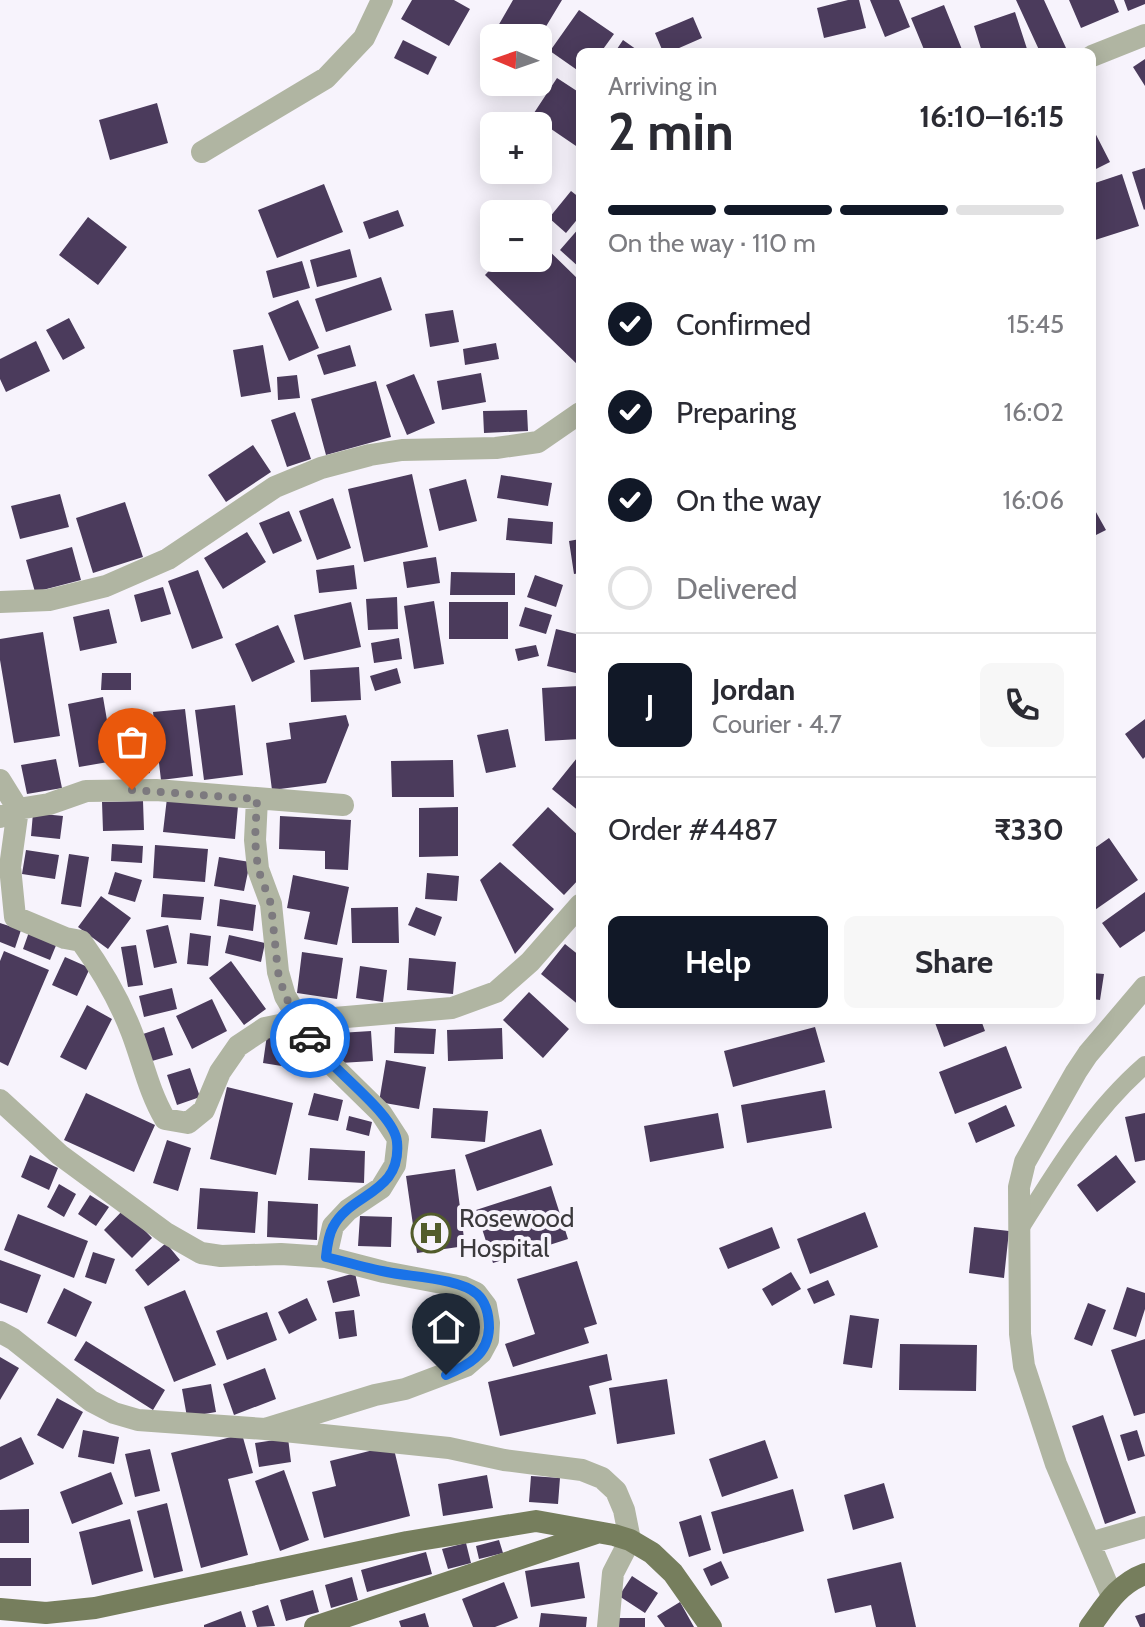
<!DOCTYPE html>
<html lang="en">
<head>
<meta charset="utf-8">
<style>
  body { margin:0; font-family:Cabin,sans-serif; background:#f7f7f7; color:#2b2b33; height:100vh; display:flex; flex-direction:column; font-size:30px; white-space:nowrap }
  * { box-sizing:border-box; margin:0 }
  p { font-size:26px; color:#7c7c81 }
  .icon { flex:none; width:44px; height:44px; fill:none; stroke:currentColor; stroke-width:2; stroke-linecap:round; stroke-linejoin:round }
  .map { position:relative; flex:1; overflow:hidden }
  .details { position:absolute; left:576px; top:48px; width:520px; height:976px; display:flex; flex-direction:column; background:#fff; border-radius:12px; box-shadow:0 4px 20px #0003 }
  .details>* { flex:none }
  .needle { width:52px; rotate:272deg }
  .tools { position:absolute; left:480px; top:24px; display:grid; gap:16px }
  .tools a { display:grid; place-items:center; width:72px; height:72px; border-radius:12px; background:#fff; box-shadow:0 4px 20px #0003; font-size:40px }
  .pin { position:absolute; display:grid; place-items:center; width:68px; height:68px; color:#fff; margin:-82px -34px; border-radius:50% 50% 50% 0; rotate:-45deg; box-shadow:0 0 8px #0007 }
  .pin .icon { rotate:45deg }
  .courier { position:absolute; display:grid; place-items:center; width:80px; height:80px; margin:-40px; border:6px solid #1a73e8; border-radius:50%; background:#fff; color:#222; box-shadow:0 2px 10px #0007 }
  .headline em { font-style:normal; font-weight:800 }
  .headline div { display:flex; flex-direction:column-reverse }
  .headline { display:flex; align-items:center; justify-content:space-between; height:136px; padding:0 32px }
  h1 { font-size:52px; font-weight:800; line-height:60px }
  .bar { display:grid; grid-template-columns:repeat(4,1fr); gap:12px 8px; align-content:center; height:96px; padding:0 32px }
  .bar i { height:10px; border-radius:6px; background:#e1e1e2 }
  .bar .active { background:#111827 }
  .bar p { grid-column:span 4 }
  .line { display:flex; align-items:center; gap:20px; padding:0 32px; border-top:2px solid #e1e1e2 }
  .line div { flex:1 }
  .round { display:grid; place-items:center; flex:none; width:84px; height:84px; border-radius:12px; background:#f7f7f7 }
  ol { padding:0 32px; list-style:none }
  li { display:flex; align-items:center; gap:24px; height:88px }
  li p { margin-inline-start:auto }
  li .icon { padding:8px; border-radius:50%; background:#111827; color:#fff; stroke-width:4 }
  li:last-child { color:#7c7c81 }
  li i { width:44px; height:44px; border:4px solid #e1e1e2; border-radius:50% }
  .action { display:flex; gap:16px; margin-top:auto; padding:16px 32px }
  .action a { flex:1; height:92px; border-radius:12px; background:#111827; color:#fff; font-size:32px; font-weight:800; line-height:92px; text-align:center }
  .action a+a { background:#f7f7f7; color:#2b2b33 }
  .map>svg:first-child { display:block }
  .building { fill:#4b3b5c }
  .lines { fill:none; stroke-linecap:round; stroke-linejoin:round }
  .service { stroke:#b0b5a2; stroke-width:18 }
  .minor { stroke:#b0b5a2; stroke-width:22 }
  .primary { stroke:#767e5d; stroke-width:22 }
  .done { stroke:#7d7a7f; stroke-width:8; stroke-dasharray:0 14.4 }
  .route { stroke:#1a73e8; stroke-width:10 }
  .labels { text-anchor:middle; stroke-width:8; stroke-linejoin:round; paint-order:stroke }
  .poi-label { font-size:26px; fill:#3b393c; stroke:#f7f3fc; text-anchor:start }
</style>
</head>
<body>
<div class="map">
<svg width="1145" height="1627" viewBox="0 0 1145 1627">
  <rect width="100%" height="100%" fill="#f7f3fc"/>
  <!-- building -->
  <path class="building" d="M412 0H454L470 9 449 46 401 19Z
    M513 0H562L539 38H502L494 33Z
    M848 0H859L866 28 824 38 817 8Z
    M870 0H899L910 27 885 37Z
    M1016 0H1044L1066 48 1057 52H1040Z
    M1069 0H1114L1119 12 1081 28Z
    M1124 0H1145V4L1128 11Z
    M944 5 963 52H925L911 18Z
    M579 10 614 34 601 52H580V72L550 51Z
    M1015 12 1028 52H982L974 26Z
    M693 17 702 38 670 52H663L655 33Z
    M403 40 437 57 428 75 394 58Z
    M623 40 640 52H615Z
    M1145 59V86L1133 67Z
    M538 73 544 80 531 92 522 82H538Z
    M557 78 580 93 579 148 532 116Z
    M157 103 168 143 110 160 99 120Z
    M1092 127 1110 162 1092 171Z
    M1145 168V209L1144 210 1132 172Z
    M1122 174 1139 226 1092 241V184Z
    M324 184 343 232 277 258 258 210Z
    M571 191 580 198V216L566 233 549 218Z
    M398 210 404 226 369 239 363 222Z
    M88 217 127 247 98 285 59 255Z
    M580 227V268L560 250Z
    M538 240 580 281V367L485 275 501 258H538Z
    M350 249 357 277 317 287 310 260Z
    M302 261 310 288 273 298 266 271Z
    M381 277 392 310 326 332 315 299Z
    M298 300 319 348 289 361 268 313Z
    M453 310 459 342 430 347 425 314Z
    M69 318 85 348 63 360 46 330Z
    M36 341 50 371 6 392 0 379V359Z
    M496 343 499 359 465 365 463 349Z
    M263 345 271 392 241 397 233 350Z
    M350 345 356 366 324 375 317 355Z
    M481 373 486 402 442 410 437 381Z
    M414 374 435 423 407 435 386 385Z
    M297 375 300 398 278 400 277 377Z
    M376 381 391 437 326 455 311 399Z
    M527 410 528 431 484 433 483 411Z
    M295 412 311 459 287 467 271 420Z
    M253 445 271 472 226 502 208 475Z
    M412 474 428 547 364 562 348 489Z
    M501 475 552 483 548 506 497 498Z
    M466 479 477 521 439 531 429 489Z
    M60 494 69 527 20 539 11 506Z
    M333 498 351 548 317 560 299 511Z
    M125 502 143 557 93 573 76 518Z
    M1092 505 1106 530 1092 537Z
    M289 511 302 541 273 554 259 523Z
    M508 518 553 522 552 544 506 540Z
    M247 532 266 562 223 589 204 558Z
    M580 539V573L574 574 569 541Z
    M72 547 81 580 35 592 26 560Z
    M436 557 440 583 407 588 403 562Z
    M354 565 357 589 319 593 316 570Z
    M198 570 223 638 192 649 168 581Z
    M451 572 515 573V595H450Z
    M535 575 563 585 556 607 527 597Z
    M163 587 171 614 141 622 134 595Z
    M397 597 398 629 368 630 366 599Z
    M434 601 444 664 414 669 404 606Z
    M351 602 361 647 304 660 294 615Z
    M449 602H508V639H449Z
    M525 607 552 615 546 634 519 626Z
    M109 609 117 643 80 651 73 617Z
    M278 625 295 662 252 682 235 644Z
    M556 629 580 635V674L547 666Z
    M43 632 60 736 14 743 0 660V639Z
    M399 638 402 659 374 663 371 643Z
    M536 645 539 656 518 661 515 649Z
    M359 667 361 700 311 702 310 670Z
    M397 668 401 683 375 691 370 676Z
    M102 673H131V690H101Z
    M579 686 580 739 545 741 542 688Z
    M103 697 114 761 79 767 68 704Z
    M235 705 243 775 204 780 195 710Z
    M185 709 193 776 161 780 153 712Z
    M346 715 349 725 326 783 272 790 266 743 291 739 289 723Z
    M1145 719V757L1143 759 1125 734Z
    M508 729 516 767 486 773 477 735Z
    M144 732 150 773 125 777 119 736Z
    M577 758 580 761V812L552 789Z
    M56 759 62 788 27 794 21 765Z
    M453 760 454 797H392L391 761Z
    M167 798 238 806 235 839 163 832Z
    M143 801 144 830 103 831 102 802Z
    M458 807V856L419 857V808Z
    M548 807 580 837V878L564 895 512 845Z
    M33 813 63 816 60 839 31 836Z
    M280 816 351 820 348 870 325 869V851L279 849Z
    M1109 838 1138 880 1092 912V850Z
    M112 844 143 846 142 863 111 861Z
    M155 845 208 849 205 882 153 878Z
    M26 850 59 855 55 879 22 874Z
    M69 854 89 857 81 907 61 904Z
    M219 857 250 862 244 891 214 886Z
    M500 862 554 909 515 954 480 880Z
    M115 872 142 880 135 902 108 894Z
    M427 873 459 876 457 901 425 899Z
    M293 875 349 887 337 945 304 939 310 912 287 908Z
    M1145 892V931L1120 948 1102 923Z
    M163 894 204 897 201 920 161 917Z
    M101 896 131 918 108 949 78 927Z
    M220 899 256 905 253 931 217 926Z
    M398 907 399 943H352L351 908Z
    M416 907 442 917 435 936 408 925Z
    M0 923 21 930 15 948 0 942Z
    M168 925 177 963 154 968 146 930Z
    M29 932 57 943 50 960 23 949Z
    M190 933 211 936 208 966 187 964Z
    M229 935 265 943 261 962 225 953Z
    M565 944 580 956V1006L541 974Z
    M136 945 143 985 128 987 121 947Z
    M4 951 49 970 8 1066 0 1062V961Z
    M302 952 343 958 337 999 297 993Z
    M65 957 90 968 77 996 52 985Z
    M409 958 456 962 453 994 407 990Z
    M231 961 266 1009 244 1025 209 978Z
    M360 966 387 970 383 1002 356 998Z
    M1092 973 1104 974 1100 1000 1092 999Z
    M172 988 177 1009 144 1017 139 996Z
    M529 992 569 1029 543 1058 503 1020Z
    M212 999 227 1031 192 1049 176 1016Z
    M87 1005 112 1019 86 1070 60 1057Z
    M934 1020H981L985 1031 944 1047Z
    M164 1027 173 1055 152 1061 143 1034Z
    M395 1027 436 1029 434 1054 394 1053Z
    M815 1027 825 1062 733 1087 724 1051Z
    M502 1028 503 1059 448 1061 447 1030Z
    M371 1031 373 1061 340 1063 339 1033Z
    M267 1035 299 1041 294 1068 263 1063Z
    M1006 1046 1022 1088 955 1114 939 1072Z
    M386 1060 426 1067 419 1109 379 1102Z
    M190 1068 200 1097 177 1105 167 1075Z
    M227 1087 293 1103 276 1175 210 1159Z
    M825 1090 832 1128 747 1143 741 1105Z
    M86 1093 155 1125 134 1172 64 1140Z
    M314 1093 343 1100 338 1121 308 1115Z
    M1006 1105 1015 1126 976 1143 968 1123Z
    M433 1108 488 1111 485 1142 431 1138Z
    M718 1113 724 1148 650 1162 644 1126Z
    M1145 1113V1160L1135 1162 1125 1117Z
    M349 1116 372 1122 369 1136 346 1130Z
    M541 1129 553 1165 477 1191 465 1155Z
    M167 1140 191 1148 178 1191 153 1183Z
    M310 1148 365 1151 364 1183 308 1180Z
    M30 1155 58 1168 49 1190 21 1177Z
    M1116 1155 1136 1182 1097 1212 1077 1185Z
    M455 1169 465 1246 417 1253 406 1176Z
    M59 1184 76 1194 64 1217 47 1207Z
    M551 1186 568 1239 493 1263 476 1210Z
    M200 1188 258 1192 255 1233 197 1229Z
    M90 1195 109 1207 96 1226 78 1214Z
    M268 1201 318 1204 317 1240 267 1237Z
    M124 1209 152 1238 132 1258 104 1230Z
    M865 1212 878 1247 810 1274 797 1239Z
    M18 1214 88 1241 74 1278 4 1250Z
    M360 1216 392 1217 391 1247 358 1246Z
    M772 1227 780 1248 728 1269 719 1248Z
    M974 1227 1009 1231 1004 1278 969 1273Z
    M166 1243 180 1260 148 1286 135 1270Z
    M93 1252 115 1259 106 1284 85 1277Z
    M0 1260 41 1275 27 1313 0 1303Z
    M577 1261 597 1324 584 1328 589 1343 513 1367 505 1344 535 1334 517 1279Z
    M791 1272 801 1289 772 1306 762 1289Z
    M355 1273 360 1296 333 1303 327 1281Z
    M828 1280 835 1295 814 1304 807 1289Z
    M1127 1287 1145 1293V1309L1136 1337 1113 1329Z
    M64 1288 92 1302 76 1337 47 1323Z
    M185 1290 216 1365 174 1382 144 1307Z
    M307 1298 317 1320 289 1334 278 1312Z
    M1088 1303 1106 1310 1092 1346 1074 1339Z
    M354 1310 357 1336 339 1339 335 1312Z
    M267 1312 277 1340 227 1360 216 1331Z
    M850 1315 879 1319 872 1368 843 1364Z
    M1145 1339V1413L1134 1416 1111 1350Z
    M86 1341 165 1390 153 1410 74 1360Z
    M900 1344 977 1345 976 1391 899 1390Z
    M607 1354 612 1380 589 1386 596 1414 500 1436 488 1382Z
    M0 1357 19 1368 0 1400Z
    M265 1368 276 1399 234 1415 223 1384Z
    M667 1379 675 1434 617 1444 609 1388Z
    M211 1384 216 1412 187 1417 182 1389Z
    M57 1398 83 1412 63 1449 37 1435Z
    M1103 1415 1136 1513 1105 1524 1072 1426Z
    M83 1430 119 1437 114 1464 78 1457Z
    M1137 1430 1145 1456 1128 1461 1120 1435Z
    M242 1434 253 1473 228 1479 248 1555 201 1568 171 1453Z
    M21 1437 34 1464 0 1480V1447Z
    M288 1438 291 1462 259 1467 255 1443Z
    M765 1440 778 1478 722 1497 709 1459Z
    M393 1445 410 1516 324 1538 312 1492 336 1486 330 1461Z
    M150 1449 160 1491 135 1497 125 1454Z
    M284 1470 309 1540 280 1551 255 1481Z
    M111 1472 123 1504 72 1524 60 1492Z
    M487 1475 493 1508 443 1516 438 1484Z
    M531 1476 560 1478 558 1504 529 1502Z
    M884 1483 894 1518 853 1530 844 1495Z
    M793 1489 804 1531 723 1554 711 1512Z
    M167 1503 183 1571 154 1578 137 1511Z
    M29 1509V1543H0V1510Z
    M701 1515 711 1550 689 1557 679 1522Z
    M130 1519 143 1571 92 1585 79 1532Z
    M499 1540 503 1553 479 1559 476 1546Z
    M466 1543 471 1563 448 1569 442 1549Z
    M426 1552 432 1574 367 1592 361 1570Z
    M0 1558H31V1586H0Z
    M721 1561 729 1578 711 1586 703 1569Z
    M579 1562 585 1598 531 1607 525 1571Z
    M901 1562 916 1627H876L871 1605 835 1613 827 1579Z
    M632 1576 658 1593 645 1613 619 1596Z
    M352 1577 358 1600 331 1608 325 1585Z
    M504 1582 518 1618 495 1627H473L462 1599Z
    M313 1590 319 1612 286 1621 280 1600Z
    M680 1602 694 1627H665L657 1616Z
    M268 1605 275 1626 257 1627 252 1611Z
    M241 1611 246 1627H204V1625Z
    M425 1613 429 1627H401L399 1621Z
    M541 1613 587 1617 586 1627H539Z
    M1145 1613V1627H1140L1135 1616Z
    M619 1618H645V1627H619Z"/>
  <g class="lines">
    <!-- service -->
    <path class="service" d="M1021 1227C1057 1169 1093 1110 1145 1065"/>
    <!-- minor -->
    <path class="minor" d="M1092 56 1145 35
      M202 152 326 78 364 38 382 0
      M0 602 49 600 106 586 168 559 275 487 321 468 370 455 402 450 496 448 538 442 580 413
      M0 780 18 809 10 867 15 917 65 938 81 941C102 970 119 999 132 1033 143 1062 149 1092 165 1119L188 1123 204 1110 220 1072 238 1046 265 1028 299 1021 452 1008 496 992 530 962 580 905
      M257 799 255 840 258 869 271 904 278 972 285 996 313 1043 330 1063 381 1113 398 1139 395 1165 381 1188 348 1210 333 1226 326 1257
      M0 817 18 809 49 804 86 791 156 790 343 805
      M0 1100 60 1155 166 1233 201 1253 221 1256 281 1254 326 1257 384 1272 463 1287 476 1293 486 1306 489 1323 488 1340 481 1353 466 1366 405 1389 375 1395 265 1429
      M0 1332 13 1339 91 1401 114 1413 138 1420 265 1429 449 1448 504 1460 582 1470 602 1478 616 1491 624 1510 630 1540 613 1573 608 1627
      M1090 1543 1145 1527
      M1112 1596 1056 1464 1024 1366 1020 1334 1019 1187 1025 1162 1076 1072 1088 1054 1145 987"/>
    <!-- primary -->
    <path class="primary" d="M0 1609 46 1613 95 1608 407 1542 536 1521 614 1535 630 1540 652 1553 673 1573 711 1627
      M315 1627 596 1533
      M1090 1627C1106 1605 1118 1584 1145 1574"/>
  </g>
  <g class="lines">
    <!-- done -->
    <path class="done" d="M132 790 257 799 255 840 258 869 271 904 278 972 285 996 310 1038"/>
    <!-- route -->
    <path class="route" d="M310 1038C327 1067 395 1113 397 1142 402 1194 350 1193 333 1227 328 1236 327 1247 326 1257 346 1262 366 1268 387 1272 410 1277 459 1278 477 1294 487 1303 489 1316 489 1328 488 1355 468 1365 446 1375"/>
  </g>
  <!-- icons -->
  <defs>
    <g id="hospital-ring" transform="scale(2)"><circle r="9.5" fill="#f7f3fc" stroke="#525c2b" stroke-width="1.5"/><path d="M-5-5h3v3.5h4V-5h3V5h-3V1.5h-4V5h-3Z" fill="#525c2b"/></g>
  </defs>
  <g fill-rule="evenodd">
    <use href="#hospital-ring" x="431" y="1233"/>
  </g>
  <g class="labels">
    <!-- poi labels -->
    <g class="poi-label">
      <text x="459" y="1227">Rosewood<tspan x="459" dy="30">Hospital</tspan></text>
    </g>
  </g>
</svg>
<div class="tools">
<a><svg class="needle" viewBox="-14 -14 28 28"><path d="M0-13l5 13h-10z" fill="#e53935"/><path d="M0 13l5-13h-10z" fill="#7c7c81"/></svg></a>
<a>+</a>
<a>−</a>
</div>
<div class="pin" style="left:132px;top:790px;background:#ea580c"><svg class="icon" aria-label="bag" viewBox="0 0 24 24"><path d="M5 8h14l-1 12H6zM9 8a3 3 0 0 1 6 0"/></svg></div>
<div class="pin" style="left:446px;top:1375px;background:#1f2937"><svg class="icon" aria-label="home" viewBox="0 0 24 24"><path d="M3 11l9-7 9 7M6 9v11h12V9"/></svg></div>
<div class="courier" style="left:310px;top:1038px"><svg class="icon" aria-label="car" viewBox="0 0 24 24"><path d="M5 17H2v-5l4-1 3-4h7l3 4 3 1v5h-3M9 17h6M6 11h13"/><circle cx="7" cy="17" r="2"/><circle cx="17" cy="17" r="2"/></svg></div>
<section class="details">
<div class="headline"><div><h1>2 min</h1><p>Arriving in</p></div><em>16:10–16:15</em></div>
<div class="bar"><i class="active"></i><i class="active"></i><i class="active"></i><i></i><p>On the way · 110 m</p></div>
<ol>
<li><svg class="icon" aria-label="check" viewBox="0 0 24 24"><path d="M5 12l5 5 9-10"/></svg>Confirmed<p>15:45</p></li>
<li><svg class="icon" aria-label="check" viewBox="0 0 24 24"><path d="M5 12l5 5 9-10"/></svg>Preparing<p>16:02</p></li>
<li><svg class="icon" aria-label="check" viewBox="0 0 24 24"><path d="M5 12l5 5 9-10"/></svg>On the way<p>16:06</p></li>
<li><i></i>Delivered</li>
</ol>
<div class="line" style="height:144px"><b class="round" style="background:#111827;color:#fff">J</b><div><b>Jordan</b><p>Courier · 4.7</p></div><a class="round"><svg class="icon" aria-label="phone" viewBox="0 0 24 24"><path d="M5 4h4l2 5-3 2q2 4 5 5l2-3 5 2v4C11 20 4 13 5 4z"/></svg></a></div>
<div class="line" style="height:104px"><div>Order #4487</div><b>₹330</b></div>
<div class="action"><a>Help</a><a>Share</a></div>
</section>
</div>
</body>
</html>
